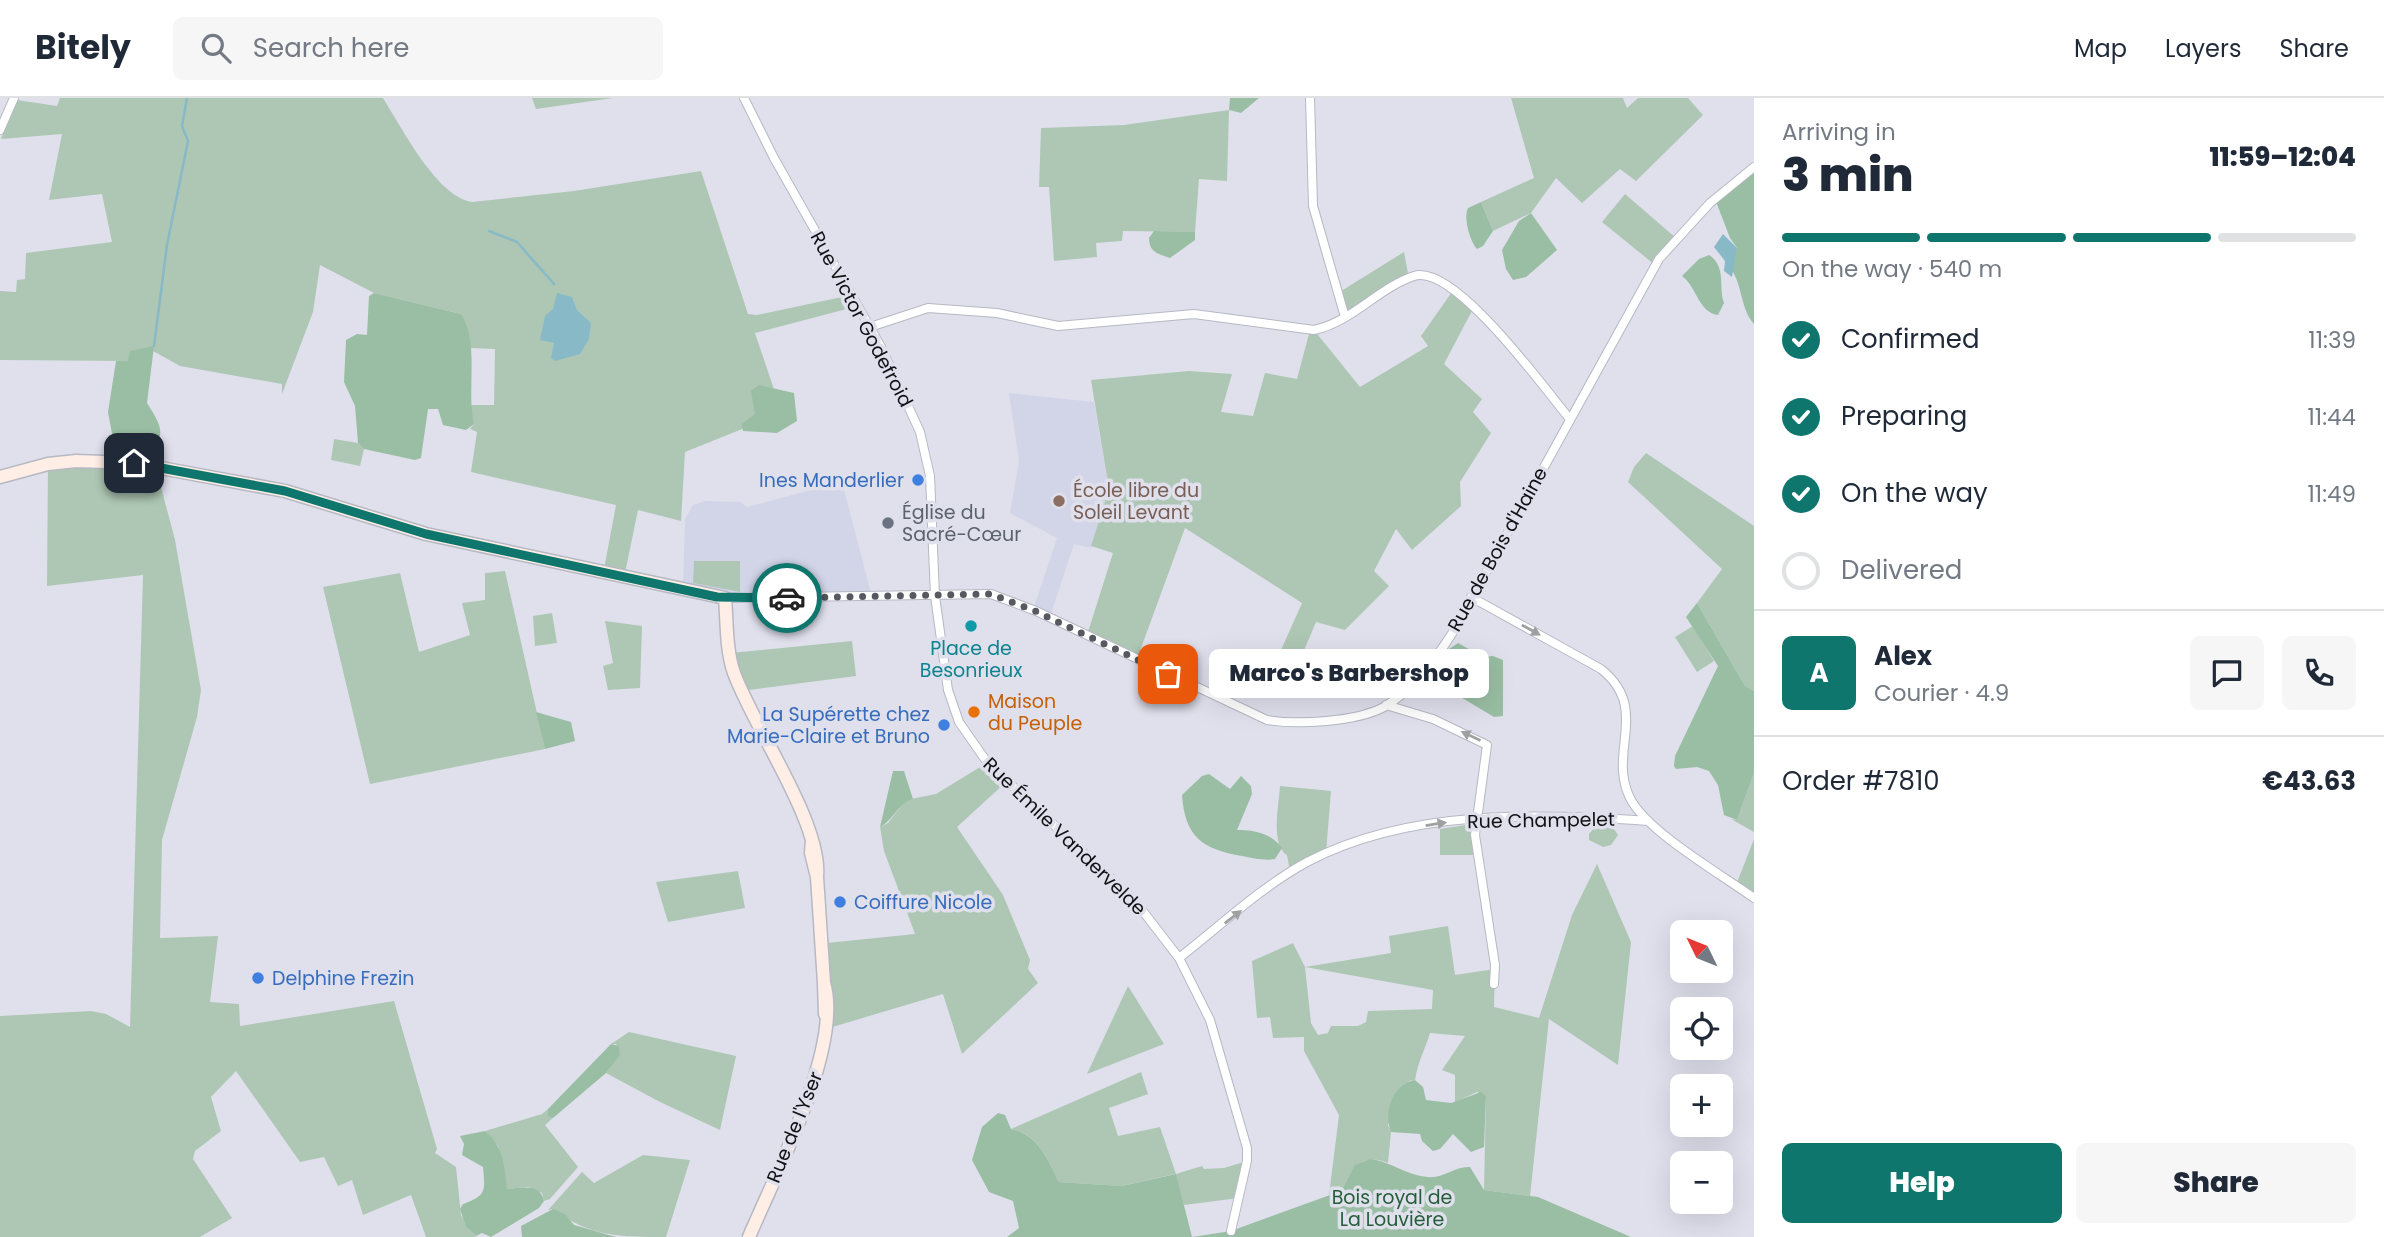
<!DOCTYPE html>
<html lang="en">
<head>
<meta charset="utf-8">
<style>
  body { margin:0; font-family:Poppins,sans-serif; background:#f6f6f7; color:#1f2937; height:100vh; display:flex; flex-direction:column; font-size:26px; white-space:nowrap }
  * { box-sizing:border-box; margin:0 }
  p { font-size:23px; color:#747a83 }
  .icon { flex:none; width:38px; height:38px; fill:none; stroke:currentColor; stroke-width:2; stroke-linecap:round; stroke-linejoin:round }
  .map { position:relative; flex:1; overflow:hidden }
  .drawer { display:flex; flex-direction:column; background:#fff; width:630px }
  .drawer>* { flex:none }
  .needle { width:46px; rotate:313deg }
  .tools { position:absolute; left:1670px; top:822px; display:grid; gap:14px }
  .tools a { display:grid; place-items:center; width:63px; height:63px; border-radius:10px; background:#fff; box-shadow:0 7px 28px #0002; font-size:35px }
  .pin { position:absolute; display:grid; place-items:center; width:60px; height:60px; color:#fff; margin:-30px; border-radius:14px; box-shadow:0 4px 10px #0006 }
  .courier { position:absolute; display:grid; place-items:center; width:70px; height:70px; margin:-35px; border:5px solid #0f766e; border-radius:50%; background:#fff; color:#222; box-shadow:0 2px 9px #0007 }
  .bubble { position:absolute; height:49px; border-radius:10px; background:#fff; box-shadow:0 7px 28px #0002; font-size:23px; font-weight:800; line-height:49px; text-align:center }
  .overview em { font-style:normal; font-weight:800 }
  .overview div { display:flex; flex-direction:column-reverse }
  .overview { display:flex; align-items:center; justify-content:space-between; height:119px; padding:0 28px }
  h1 { font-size:46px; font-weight:800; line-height:52px }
  .bar { display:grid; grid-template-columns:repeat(4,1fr); gap:10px 7px; align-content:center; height:84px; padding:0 28px }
  .bar i { height:9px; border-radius:5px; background:#e0e1e3 }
  .bar .on { background:#0f766e }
  .bar p { grid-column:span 4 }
  .line { display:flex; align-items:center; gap:18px; padding:0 28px; border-top:2px solid #e0e1e3 }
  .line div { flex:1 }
  .round { display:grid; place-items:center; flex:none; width:74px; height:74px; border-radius:10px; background:#f6f6f7 }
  ol { padding:0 28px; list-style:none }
  li { display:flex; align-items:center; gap:21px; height:77px }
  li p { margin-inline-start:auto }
  li .icon { padding:7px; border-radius:50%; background:#0f766e; color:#fff; stroke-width:4 }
  li:last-child { color:#747a83 }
  li i { width:38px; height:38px; border:4px solid #e0e1e3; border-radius:50% }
  .primary-button { display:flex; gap:14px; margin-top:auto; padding:14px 28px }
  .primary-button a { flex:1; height:80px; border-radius:10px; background:#0f766e; color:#fff; font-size:28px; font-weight:800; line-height:80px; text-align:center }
  .primary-button a+a { background:#f6f6f7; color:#1f2937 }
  header { display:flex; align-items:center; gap:42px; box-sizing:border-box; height:98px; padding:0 35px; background:#fff; border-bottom:2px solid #e0e1e3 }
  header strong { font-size:33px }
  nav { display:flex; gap:38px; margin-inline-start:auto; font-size:24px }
  .search { width:490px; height:63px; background:#f6f6f7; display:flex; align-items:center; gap:18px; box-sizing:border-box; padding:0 24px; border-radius:10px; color:#747a83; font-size:26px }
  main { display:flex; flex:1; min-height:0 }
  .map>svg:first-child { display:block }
  .built { fill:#d2d5e8 }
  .green { fill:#aec7b4; fill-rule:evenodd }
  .forest { fill:#99bea3 }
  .water { fill:#87b9c7 }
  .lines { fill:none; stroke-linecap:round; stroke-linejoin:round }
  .stream { stroke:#87b9c7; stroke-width:2.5 }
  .street-casing { stroke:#b6b8c3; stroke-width:10 }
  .secondary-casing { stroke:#b6b8c3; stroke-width:15 }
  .street { stroke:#fff; stroke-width:8 }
  .secondary { stroke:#feeee6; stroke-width:12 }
  .oneway { fill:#9fa0a1 }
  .done { stroke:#585960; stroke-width:7; stroke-dasharray:0 12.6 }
  .route { stroke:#0f766e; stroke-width:9 }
  .shop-dot { fill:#3f7fe0; stroke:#dfe0ec; stroke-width:2.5 }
  .education-dot { fill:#8d6e63; stroke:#dfe0ec; stroke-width:2.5 }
  .worship-dot { fill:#6b7280; stroke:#dfe0ec; stroke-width:2.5 }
  .culture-dot { fill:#0f9aa8; stroke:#dfe0ec; stroke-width:2.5 }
  .food-dot { fill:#e8710a; stroke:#dfe0ec; stroke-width:2.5 }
  .labels { text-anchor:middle; stroke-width:7; stroke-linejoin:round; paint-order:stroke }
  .street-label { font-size:19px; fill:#101115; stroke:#dfe0ec }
  .shop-label { font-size:19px; fill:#366cbe; stroke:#dfe0ec; text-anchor:end }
  .education-label { font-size:19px; fill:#785e54; stroke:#dfe0ec; text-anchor:start }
  .worship-label { font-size:19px; fill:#5b616d; stroke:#dfe0ec; text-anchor:start }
  .culture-label { font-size:19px; fill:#0d838f; stroke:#dfe0ec }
  .food-label { font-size:19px; fill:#c56008; stroke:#dfe0ec; text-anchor:start }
  .park-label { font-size:19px; fill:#245e39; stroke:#dfe0ec }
</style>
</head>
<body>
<header>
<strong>Bitely</strong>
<div class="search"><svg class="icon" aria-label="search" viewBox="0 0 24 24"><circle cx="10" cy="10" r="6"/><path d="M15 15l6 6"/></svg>Search here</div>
<nav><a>Map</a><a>Layers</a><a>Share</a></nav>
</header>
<main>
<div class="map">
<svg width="1754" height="1139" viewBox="0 0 1754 1139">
  <rect width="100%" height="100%" fill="#dfe0ec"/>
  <!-- built -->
  <path class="built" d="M1009 295 1094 304 1109 391 1091 450 1074 446 1050 519 1033 512 1057 440 1010 415 1019 363Z
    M842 384 871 495 745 497 683 487 685 421 693 407 705 403 740 404 747 409Z"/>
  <!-- green -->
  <path class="green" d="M60 0H383C402 30 437 99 472 104L574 93 701 73 748 216 757 217 842 199 849 194 858 208 755 235 782 315 685 354 681 423 638 412 625 475 604 471 616 407 471 374 477 334 470 331 474 326 469 307H494L495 251 470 250 461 216 374 195 320 167 313 214 282 296V286L180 268 153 253 154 249 128 263 0 262V193L16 194 17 182 25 181 26 155 112 144 102 96 49 102 62 36 1 41 17 2 57 8Z
    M532 0H613L536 11Z
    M1511 0H1623L1627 10 1638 0H1688L1703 17 1636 83 1620 71 1582 105 1556 80 1531 115 1493 133 1481 104 1534 80Z
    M1229 12 1227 83 1199 81 1195 134 1123 133 1122 143 1096 145 1097 159 1054 163 1049 89H1039L1041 30 1124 27Z
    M1625 96 1676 140 1655 167 1602 124Z
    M1404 154 1409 181 1345 219 1338 195Z
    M1454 191 1474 209 1444 266 1482 301 1473 314 1491 335 1460 384 1461 408 1412 452 1396 431 1374 473 1389 488 1345 532 1316 524 1297 569 1277 561 1302 505 1185 430 1137 561 1087 537 1113 455 1091 448 1109 391 1091 282 1189 273 1232 276 1221 314 1253 318 1265 275 1297 281 1310 232H1314L1360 289 1428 248 1421 238Z
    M334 341 358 345 364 351 360 368 331 362Z
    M1646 355 1754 428V593L1745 588 1697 505 1722 471 1628 384 1634 369Z
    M48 366 156 370 175 442 201 592 197 619 162 742 160 840 218 838 210 904 239 906 240 928 394 903 437 1051 435 1055 456 1069 461 1117 476 1139H426L411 1097 363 1117 352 1082 338 1088 324 1059 300 1064 236 973 211 999 221 1033 195 1053 193 1061 232 1120 200 1139H0V918L91 913 106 916 130 929 143 477 47 488Z
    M694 463H740V494L693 485Z
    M505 473 545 651 370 686 323 489 400 475 419 554 470 537 462 505 485 502V475Z
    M552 515 557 545 535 548 533 518Z
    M605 523 642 528 640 590 608 592 603 568 613 565Z
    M1693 528 1714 563 1697 574 1675 539Z
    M852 543 856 578 742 593 731 555Z
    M985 666 1005 685 957 729 1003 797 1030 862 1028 871 1038 885 962 956 943 896 829 930 827 845 915 836 884 753 880 729 888 725 906 702 936 696Z
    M1754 675V734L1731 721 1737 722Z
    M1280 688 1331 693 1326 755 1290 774 1287 757C1270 747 1279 707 1280 688Z
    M1472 726 1473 757H1440V731Z
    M1612 728 1618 737 1611 747 1603 749 1589 742V736L1595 729Z
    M1754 741V800L1736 787Z
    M1597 766 1631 844 1618 967 1549 921 1530 1098 1484 1092 1486 998 1477 994 1455 1004V977L1442 972 1465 938 1430 935C1425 952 1418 963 1415 982L1409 983 1388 1027 1391 1034 1388 1065C1360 1053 1352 1073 1341 1093L1329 1097 1339 1017 1304 953V939L1273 940 1270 919 1257 920 1252 863 1293 845 1305 869 1391 855 1389 838 1448 828 1455 877 1495 871 1494 909 1539 920 1572 817ZM1305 869 1433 892 1432 911 1368 913 1366 924 1358 928H1331L1328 935 1318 937 1311 925Z
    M738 773 745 810 668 824 656 784Z
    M1128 888 1164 946 1087 976Z
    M629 934 736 958 720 1032 660 1004 606 975 620 956 616 946H611Z
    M1141 974 1148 996 1109 1010 1118 1038 1160 1029 1176 1076 1202 1068 1204 1071 1224 1070 1247 1063 1239 1100 1184 1107 1175 1076 1122 1088 1059 1084C1047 1061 1039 1036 1011 1031Z
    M548 1011V1015L553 1020 545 1027 578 1069 550 1101 544 1103 542 1095 528 1089 507 1091 498 1048 485 1033 542 1016Z
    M643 1057 690 1062 666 1139C621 1139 590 1139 553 1111L548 1112 582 1074 594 1085Z"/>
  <!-- forest -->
  <path class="forest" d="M1230 0H1259L1241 15 1229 12Z
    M1754 69V226C1740 210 1743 188 1731 171L1737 150 1730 140 1715 101Z
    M1481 104 1493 133 1483 148 1477 151C1470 143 1463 120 1468 110Z
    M1531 115 1557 152 1526 179 1513 182 1506 171 1502 152 1519 123Z
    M1154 133 1195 134V142L1170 160C1158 156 1149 154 1149 140Z
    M1709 157C1727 169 1718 189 1724 205L1718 217C1698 214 1697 189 1682 178L1699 161Z
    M374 195 461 216C480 246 466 292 474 326L466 332 443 327 438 311H428L421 360 415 362 364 351 358 345 355 308 344 284 346 242 357 236 367 237 369 198Z
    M154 248 147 305C167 336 162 335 148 368L117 363 108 314 116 263H128L130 253Z
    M759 287 794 295 797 323 777 335 743 333 742 326 755 316 751 293Z
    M1697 505 1745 588 1754 593V675L1737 722 1724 717 1718 687 1709 673 1697 669 1676 671 1674 668 1675 658 1718 568 1686 519Z
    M1458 545 1483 559 1493 558 1503 562V618L1494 619 1449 592V551Z
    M536 614 571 624 575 643 545 651Z
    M893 673H904L913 701C899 704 894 722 880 729Z
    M1209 676 1230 691 1241 678 1251 688 1252 696 1237 732C1254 732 1271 735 1282 750L1275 761C1264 763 1253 760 1242 758 1203 751 1185 740 1182 697L1202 678Z
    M611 946 619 948 620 957 606 975 553 1020 548 1018V1011Z
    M1415 982 1423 989 1426 1002 1451 1005 1481 994 1486 998 1484 1049 1471 1054 1453 1036 1440 1051 1433 1053 1422 1043 1420 1036 1391 1034C1383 1014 1393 986 1415 982Z
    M998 1015 1005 1017 1011 1031C1039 1037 1047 1061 1059 1084L1122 1088 1176 1076 1192 1139H1007L1019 1130 1013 1103 989 1094 972 1062 982 1029Z
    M485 1033C503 1047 505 1070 507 1091 522 1090 540 1085 544 1103L539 1110 491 1139 482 1135 476 1138 466 1128 460 1111 463 1106C487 1097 485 1093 483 1069L462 1057 464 1046 460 1038Z
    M1370 1061C1390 1063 1405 1077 1428 1079 1442 1081 1455 1068 1470 1069L1484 1092 1538 1099 1631 1139H1192L1231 1133 1341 1093 1355 1067Z
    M553 1111 565 1116 574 1127 616 1139H522L521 1128Z"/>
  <!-- water -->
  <path class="water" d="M1723 136 1737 150 1732 179 1724 173 1725 163 1714 149Z
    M557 195 572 199 577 212 591 225 589 241 580 256 555 263 551 260 554 245 540 242 545 218 553 211Z"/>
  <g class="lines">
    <!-- stream -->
    <path class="stream" d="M489 133 517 144 554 186
      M154 248 167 147 188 43 182 28 187 0"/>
    <!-- street casing -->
    <g class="street-casing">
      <path id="street" d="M744 0 774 60 881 249 920 334 930 378 935 498 948 592 959 624 987 664 1135 803 1179 860 1210 922 1247 1050V1063L1231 1133
        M1310 0 1313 108 1345 219
        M0 32 14 0
        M870 229 928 210 997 215 1058 228 1194 216 1314 232C1352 224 1378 190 1414 178 1454 165 1544 290 1569 320
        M1471 499 1601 571C1651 611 1607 654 1630 700 1646 733 1722 777 1754 800
        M725 500 991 496 1036 513 1267 622C1297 627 1356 624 1384 609 1411 593 1436 561 1453 534L1659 161 1710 105 1754 69
        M1386 607 1433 621 1487 647 1475 737 1495 867 1494 886
        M1179 860C1220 828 1261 789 1307 764 1410 710 1535 716 1648 723"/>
    </g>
    <!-- secondary casing -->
    <g class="secondary-casing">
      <path id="secondary" d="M0 379 48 366 76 363 134 365 285 393 426 436 725 500C727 524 726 553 734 575 754 630 822 725 817 779L811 755 812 742
        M817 779 824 885
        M749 1139C775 1077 843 948 824 885L825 916"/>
    </g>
    <!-- street -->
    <use href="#street" class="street"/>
    <!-- secondary -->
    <use href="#secondary" class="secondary"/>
  </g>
  <!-- one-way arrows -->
  <defs><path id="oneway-solid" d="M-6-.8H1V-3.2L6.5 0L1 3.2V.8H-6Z" transform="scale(1.75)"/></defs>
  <g class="oneway">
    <use href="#oneway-solid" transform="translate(1531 532) rotate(29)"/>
    <use href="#oneway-solid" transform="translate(1471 638) rotate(-155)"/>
    <use href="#oneway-solid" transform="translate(1436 726) rotate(-9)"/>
    <use href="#oneway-solid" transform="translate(1233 819) rotate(-38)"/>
  </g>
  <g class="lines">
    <!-- done -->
    <path class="done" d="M787 500 991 496 1035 513 1168 576"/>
    <!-- route -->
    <path class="route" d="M134 365 285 393 426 436 717 499 787 500"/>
  </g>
  <!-- markers -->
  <g class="shop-dot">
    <circle cx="918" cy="382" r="7"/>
    <circle cx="944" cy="627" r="7"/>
    <circle cx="840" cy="804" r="7"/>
    <circle cx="258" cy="880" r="7"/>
  </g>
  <circle class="education-dot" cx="1059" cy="403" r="7"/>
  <circle class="worship-dot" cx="888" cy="425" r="7"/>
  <circle class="culture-dot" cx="971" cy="528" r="7"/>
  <circle class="food-dot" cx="974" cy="614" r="7"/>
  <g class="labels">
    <!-- street labels -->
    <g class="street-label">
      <text transform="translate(862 221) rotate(62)" y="7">Rue Victor Godefroid</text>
      <text transform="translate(1497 451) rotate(-61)" y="7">Rue de Bois d'Haine</text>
      <text transform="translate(1541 722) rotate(-1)" y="7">Rue Champelet</text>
      <text transform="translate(1065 738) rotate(44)" y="7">Rue Émile Vandervelde</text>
      <text transform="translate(794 1029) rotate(-68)" y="7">Rue de l'Yser</text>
    </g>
    <!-- shop labels -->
    <g class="shop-label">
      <text x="904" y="389">Ines Manderlier</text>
      <text x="930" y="623">La Supérette chez<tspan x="930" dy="22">Marie-Claire et Bruno</tspan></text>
      <text x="854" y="811" text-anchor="start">Coiffure Nicole</text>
      <text x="272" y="887" text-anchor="start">Delphine Frezin</text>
    </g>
    <!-- education labels -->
    <g class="education-label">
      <text x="1073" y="399">École libre du<tspan x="1073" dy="22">Soleil Levant</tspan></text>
    </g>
    <!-- worship labels -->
    <g class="worship-label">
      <text x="902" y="421">Église du<tspan x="902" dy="22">Sacré-Cœur</tspan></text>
    </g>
    <!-- culture labels -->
    <g class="culture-label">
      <text x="971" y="557">Place de<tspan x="971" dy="22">Besonrieux</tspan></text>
    </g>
    <!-- food labels -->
    <g class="food-label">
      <text x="988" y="610">Maison<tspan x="988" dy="22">du Peuple</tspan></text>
    </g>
    <!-- park labels -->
    <g class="park-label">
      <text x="1392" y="1106">Bois royal de<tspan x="1392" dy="22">La Louvière</tspan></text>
    </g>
  </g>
</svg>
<div class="tools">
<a><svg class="needle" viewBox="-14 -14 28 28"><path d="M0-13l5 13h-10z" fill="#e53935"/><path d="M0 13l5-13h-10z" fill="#747a83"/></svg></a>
<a><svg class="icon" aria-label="locate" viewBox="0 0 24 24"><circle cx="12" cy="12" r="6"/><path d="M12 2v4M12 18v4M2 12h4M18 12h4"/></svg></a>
<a>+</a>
<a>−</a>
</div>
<div class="pin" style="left:1168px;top:576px;background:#ea580c"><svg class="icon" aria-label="bag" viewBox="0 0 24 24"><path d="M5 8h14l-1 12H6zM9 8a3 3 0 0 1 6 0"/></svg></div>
<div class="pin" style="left:134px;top:365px;background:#1f2937"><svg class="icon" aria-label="home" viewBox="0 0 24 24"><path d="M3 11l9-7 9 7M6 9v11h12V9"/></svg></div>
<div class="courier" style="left:787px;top:500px"><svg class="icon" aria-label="car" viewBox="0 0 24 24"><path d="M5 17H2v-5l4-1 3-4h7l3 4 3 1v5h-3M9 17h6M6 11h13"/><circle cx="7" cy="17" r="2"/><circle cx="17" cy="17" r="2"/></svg></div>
<div class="bubble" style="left:1209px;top:551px;width:280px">Marco's Barbershop</div>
</div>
<section class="drawer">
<div class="overview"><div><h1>3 min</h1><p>Arriving in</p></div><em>11:59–12:04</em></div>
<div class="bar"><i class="on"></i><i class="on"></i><i class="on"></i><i></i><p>On the way · 540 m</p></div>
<ol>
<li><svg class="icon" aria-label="check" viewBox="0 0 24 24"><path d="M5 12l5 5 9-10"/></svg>Confirmed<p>11:39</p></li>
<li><svg class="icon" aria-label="check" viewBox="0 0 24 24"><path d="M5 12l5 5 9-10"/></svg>Preparing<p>11:44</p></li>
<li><svg class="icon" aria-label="check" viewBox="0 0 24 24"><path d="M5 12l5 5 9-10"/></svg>On the way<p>11:49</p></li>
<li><i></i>Delivered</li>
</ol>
<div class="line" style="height:126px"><b class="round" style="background:#0f766e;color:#fff">A</b><div><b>Alex</b><p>Courier · 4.9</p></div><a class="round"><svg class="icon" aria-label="chat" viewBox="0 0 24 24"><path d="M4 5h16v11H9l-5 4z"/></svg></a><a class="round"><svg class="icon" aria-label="phone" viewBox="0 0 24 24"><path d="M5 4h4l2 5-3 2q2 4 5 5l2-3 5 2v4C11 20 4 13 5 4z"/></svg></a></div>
<div class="line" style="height:91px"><div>Order #7810</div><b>€43.63</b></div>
<div class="primary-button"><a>Help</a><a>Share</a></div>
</section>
</main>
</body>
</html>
